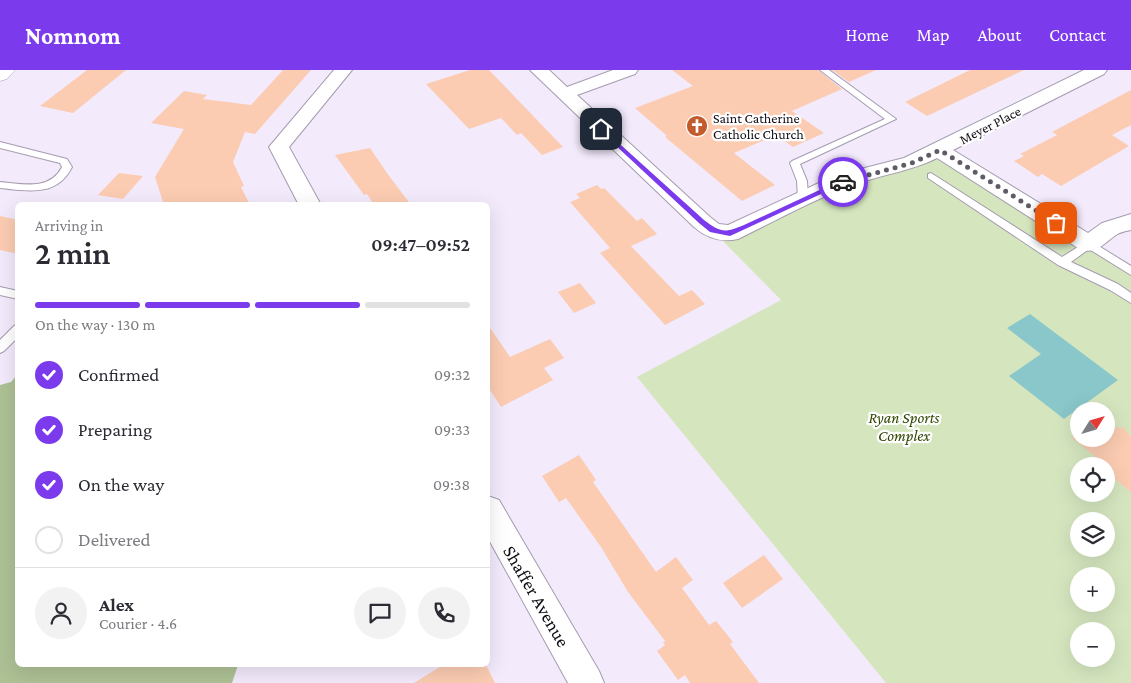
<!DOCTYPE html>
<html lang="en">
<head>
<meta charset="utf-8">
<style>
  body { margin:0; font-family:"Crimson Pro",serif; background:#f2f2f3; color:#2b2b33; height:100vh; display:flex; flex-direction:column; font-size:19px; white-space:nowrap }
  * { box-sizing:border-box; margin:0 }
  p { font-size:16px; color:#7c7c81 }
  .icon { flex:none; width:28px; height:28px; fill:none; stroke:currentColor; stroke-width:2; stroke-linecap:round; stroke-linejoin:round }
  .map { position:relative; flex:1; overflow:hidden }
  .sheet { position:absolute; left:15px; top:132px; width:475px; height:465px; display:flex; flex-direction:column; background:#fff; border-radius:8px; box-shadow:0 5px 20px #0002 }
  .sheet>* { flex:none }
  .needle { width:32px; rotate:53deg }
  .controls { position:absolute; left:1070px; top:332px; display:grid; gap:10px }
  .controls a { display:grid; place-items:center; width:45px; height:45px; border-radius:50%; background:#fff; box-shadow:0 5px 20px #0002; font-size:25px }
  .pin { position:absolute; display:grid; place-items:center; width:42px; height:42px; color:#fff; margin:-21px; border-radius:10px; box-shadow:0 2px 8px #0006 }
  .courier { position:absolute; display:grid; place-items:center; width:50px; height:50px; margin:-25px; border:4px solid #7c3aed; border-radius:50%; background:#fff; color:#222; box-shadow:0 1px 6px #0007 }
  .overview em { font-style:normal; font-weight:600 }
  .overview div { display:flex; flex-direction:column-reverse }
  .overview { display:flex; align-items:center; justify-content:space-between; height:85px; padding:0 20px }
  h1 { font-size:32px; font-weight:600; line-height:38px }
  .bar { display:grid; grid-template-columns:repeat(4,1fr); gap:8px 5px; align-content:center; height:60px; padding:0 20px }
  .bar i { height:6px; border-radius:4px; background:#e1e1e2 }
  .bar .selected { background:#7c3aed }
  .bar p { grid-column:span 4 }
  .line { display:flex; align-items:center; gap:12px; padding:0 20px; border-top:1px solid #e1e1e2 }
  .line div { flex:1 }
  .round { display:grid; place-items:center; flex:none; width:52px; height:52px; border-radius:26px; background:#f2f2f3 }
  ol { padding:0 20px; list-style:none }
  li { display:flex; align-items:center; gap:15px; height:55px }
  li p { margin-inline-start:auto }
  li .icon { padding:5px; border-radius:50%; background:#7c3aed; color:#fff; stroke-width:4 }
  li:last-child { color:#7c7c81 }
  li i { width:28px; height:28px; border:2px solid #e1e1e2; border-radius:50% }
  header { display:flex; align-items:center; gap:30px; box-sizing:border-box; height:70px; padding:0 25px; background:#7c3aed; color:#fff }
  header strong { font-size:24px }
  nav { display:flex; gap:28px; margin-inline-start:auto; font-size:18px }
  .map>svg:first-child { display:block }
  .green { fill:#d5e6bf; fill-rule:evenodd }
  .forest { fill:#aec195 }
  .water { fill:#89c7cb }
  .building { fill:#fbccb2 }
  .lines { fill:none; stroke-linecap:round; stroke-linejoin:round }
  .service-casing { stroke:#a59baf; stroke-width:2 }
  .minor-casing { stroke:#a59baf; stroke-width:2 }
  .secondary-casing { stroke:#a59baf; stroke-width:1 }
  .service { fill:#fff; fill-rule:evenodd }
  .minor { fill:#fff; fill-rule:evenodd }
  .secondary { fill:#fff; fill-rule:evenodd }
  .route { fill:#7c3aed }
  .done { stroke:#605b66; stroke-width:5; stroke-dasharray:0 9 }
  .labels { text-anchor:middle; stroke-width:4.5; stroke-linejoin:round; paint-order:stroke }
  .far-poi-label { font-size:14px; fill:#110e15; stroke:#fff; text-anchor:start }
  .far-street-label { font-size:14px; fill:#110e15; stroke:#fff }
  .park-label { font-size:16px; font-style:italic; fill:#314600; stroke:#fff }
  .near-street-label { font-size:19px; fill:#110e15; stroke:#fff }
</style>
</head>
<body>
<header>
<strong>Nomnom</strong>
<nav><a>Home</a><a>Map</a><a>About</a><a>Contact</a></nav>
</header>
<div class="map">
<svg width="1131" height="613" viewBox="0 0 1131 613">
  <rect width="100%" height="100%" fill="#f3eafc"/>
  <!-- green -->
  <path class="green" d="M940 81 1131 201V613H886L637 307 781 230 713 161ZM1079 341H1106V369H1079ZM1079 396H1106V424H1079ZM1079 451H1106V479H1079ZM1079 506H1106V534H1079ZM1079 561H1106V589H1079Z"/>
  <!-- forest -->
  <path class="forest" d="M17 305 18 595H238L232 613H0V315L11 312Z"/>
  <!-- water -->
  <path class="water" d="M1030 244 1118 310 1064 349 1009 306 1041 284 1007 258Z"/>
  <!-- building -->
  <path class="building" d="M87 0H126L73 43 40 36Z
    M283 0H311L255 64 245 62 233 92 244 116 241 117 250 135H164L155 107 184 59 151 53 184 21 207 25 203 29 251 35Z
    M470 0H489L563 77 542 85 521 63 517 65 501 48 469 59 426 14Z
    M672 0H818L842 19 792 41 824 63 793 77 776 65 734 83 775 115 742 131 665 67 667 66 635 38 693 16Z
    M832 0H876L849 12Z
    M970 0H1024L927 46 905 32Z
    M1131 20V55L1112 65 1129 76 1061 116 1042 104 1038 107 1014 91 1024 86 1020 84 1057 65 1052 62Z
    M370 78 387 103 411 135H374L367 124 364 125 335 85Z
    M119 103 143 106 123 129 98 125Z
    M597 115 601 119 604 118 637 151 642 148 657 164 631 176 679 226 692 220 705 234 665 255 600 183 610 178 570 132 580 128 576 124Z
    M0 146 18 150V184L0 180Z
    M580 213 596 233 574 243 558 222Z
    M488 255 510 287 550 269 564 288 544 298 553 310 501 337 488 317Z
    M1106 353 1111 357 1124 358 1131 367V422L1106 402V396H1088L1096 387 1072 368 1079 363V369H1106Z
    M579 385 596 410 593 412 656 502 676 487 693 510 682 518 709 555 716 551 733 572 730 574 759 613H690L685 605 678 610 657 581 665 575 663 573 665 571 628 522 601 477 566 428 559 432 542 406Z
    M764 485 783 509 742 538 723 513Z
    M443 595H486L495 613H414Z"/>
  <g class="lines">
    <!-- service casing -->
    <g class="service-casing">
      <path id="service" d="M820 0H829L896 49 800 94 807 111 808 129 803 132 798 129 797 111 790 93 792 91 885 49Z
        M0 72 67 89 72 97C57 127 28 121 0 118V112C22 114 50 121 62 97L60 93 0 78Z
        M931 103 1062 187 1089 170 1131 196V205L1089 179 1071 192 1118 214 1131 223V233L1110 220 1058 195 928 108V104Z
        M0 217 18 221V229L0 225Z
        M18 254V267L4 281 0 283V270L14 256Z"/>
    </g>
    <!-- minor casing -->
    <g class="minor-casing">
      <path id="minor" d="M334 0H352L289 77 321 135H299L269 77Z
        M530 0H549L567 17 613 0H638L635 4 577 25 710 147 719 154 728 155 821 112 845 103 904 88 1084 0H1107L1104 4 953 80 1088 163 1102 153 1131 144V160C1126 161 1120 162 1116 165 1104 173 1097 184 1081 180L937 88C911 101 884 104 857 114 816 128 777 150 738 169 721 173 707 168 694 157Z
        M488 426 499 430 599 601 604 613H568L488 468Z"/>
    </g>
    <!-- secondary casing -->
    <g class="secondary-casing">
      <path id="secondary" d="M0 0H15L7 9 0 11Z"/>
    </g>
    <!-- service -->
    <use href="#service" class="service"/>
    <!-- minor -->
    <use href="#minor" class="minor"/>
    <!-- secondary -->
    <use href="#secondary" class="secondary"/>
  </g>
  <!-- route -->
  <path class="route" d="M601 57 704 150C721 163 725 163 744 155L841 110 847 112 730 166 710 162 699 153 599 60Z"/>
  <g class="lines">
    <!-- done -->
    <path class="done" d="M843 112 912 93 940 80 1056 153"/>
  </g>
  <!-- icons -->
  <defs>
    <g id="church-disc" transform="scale(1.125)"><circle r="9.5" fill="#c25c2d" stroke="#fff"/><path d="M-1.2-6h2.4v3.5h3.3v2.4h-3.3V6h-2.4V-.1h-3.3v-2.4h3.3Z" fill="#fff"/></g>
  </defs>
  <g fill-rule="evenodd">
    <use href="#church-disc" x="697" y="56"/>
  </g>
  <g class="labels">
    <!-- far-poi labels -->
    <g class="far-poi-label">
      <text x="713" y="53">Saint Catherine<tspan x="713" dy="16">Catholic Church</tspan></text>
    </g>
    <!-- far-street labels -->
    <g class="far-street-label">
      <text transform="translate(990 55) rotate(-27)" y="5">Meyer Place</text>
    </g>
    <!-- park labels -->
    <g class="park-label">
      <text x="904" y="353">Ryan Sports<tspan x="904" dy="18">Complex</tspan></text>
    </g>
    <!-- near-street labels -->
    <g class="near-street-label">
      <text transform="translate(537 526) rotate(60)" y="7">Shaffer Avenue</text>
    </g>
  </g>
</svg>
<div class="controls">
<a><svg class="needle" viewBox="-14 -14 28 28"><path d="M0-13l5 13h-10z" fill="#e53935"/><path d="M0 13l5-13h-10z" fill="#7c7c81"/></svg></a>
<a><svg class="icon" aria-label="locate" viewBox="0 0 24 24"><circle cx="12" cy="12" r="6"/><path d="M12 2v4M12 18v4M2 12h4M18 12h4"/></svg></a>
<a><svg class="icon" aria-label="layers" viewBox="0 0 24 24"><path d="M12 4l9 5-9 5-9-5zM3 14l9 5 9-5"/></svg></a>
<a>+</a>
<a>−</a>
</div>
<div class="pin" style="left:1056px;top:153px;background:#ea580c"><svg class="icon" aria-label="bag" viewBox="0 0 24 24"><path d="M5 8h14l-1 12H6zM9 8a3 3 0 0 1 6 0"/></svg></div>
<div class="pin" style="left:601px;top:59px;background:#1f2937"><svg class="icon" aria-label="home" viewBox="0 0 24 24"><path d="M3 11l9-7 9 7M6 9v11h12V9"/></svg></div>
<div class="courier" style="left:843px;top:112px"><svg class="icon" aria-label="car" viewBox="0 0 24 24"><path d="M5 17H2v-5l4-1 3-4h7l3 4 3 1v5h-3M9 17h6M6 11h13"/><circle cx="7" cy="17" r="2"/><circle cx="17" cy="17" r="2"/></svg></div>
<section class="sheet">
<div class="overview"><div><h1>2 min</h1><p>Arriving in</p></div><em>09:47–09:52</em></div>
<div class="bar"><i class="selected"></i><i class="selected"></i><i class="selected"></i><i></i><p>On the way · 130 m</p></div>
<ol>
<li><svg class="icon" aria-label="check" viewBox="0 0 24 24"><path d="M5 12l5 5 9-10"/></svg>Confirmed<p>09:32</p></li>
<li><svg class="icon" aria-label="check" viewBox="0 0 24 24"><path d="M5 12l5 5 9-10"/></svg>Preparing<p>09:33</p></li>
<li><svg class="icon" aria-label="check" viewBox="0 0 24 24"><path d="M5 12l5 5 9-10"/></svg>On the way<p>09:38</p></li>
<li><i></i>Delivered</li>
</ol>
<div class="line" style="height:90px"><a class="round"><svg class="icon" aria-label="person" viewBox="0 0 24 24"><circle cx="12" cy="8" r="4"/><path d="M4 21q1-7 8-7t8 7"/></svg></a><div><b>Alex</b><p>Courier · 4.6</p></div><a class="round"><svg class="icon" aria-label="chat" viewBox="0 0 24 24"><path d="M4 5h16v11H9l-5 4z"/></svg></a><a class="round"><svg class="icon" aria-label="phone" viewBox="0 0 24 24"><path d="M5 4h4l2 5-3 2q2 4 5 5l2-3 5 2v4C11 20 4 13 5 4z"/></svg></a></div>
</section>
</div>
</body>
</html>
